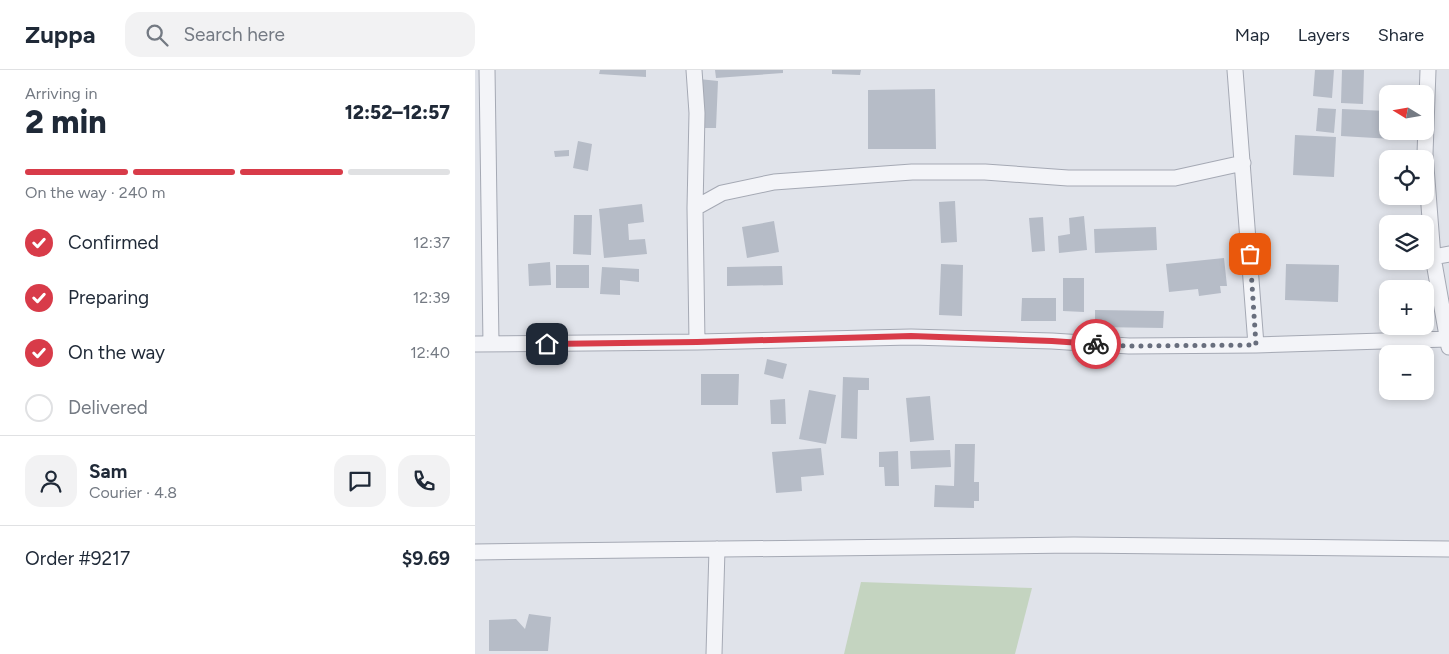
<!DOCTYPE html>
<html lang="en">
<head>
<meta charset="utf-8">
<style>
  body { margin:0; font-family:Figtree,sans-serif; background:#f2f2f3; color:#1f2937; height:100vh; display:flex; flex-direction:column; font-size:19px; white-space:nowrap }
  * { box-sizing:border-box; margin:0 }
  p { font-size:16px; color:#747a83 }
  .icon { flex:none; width:28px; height:28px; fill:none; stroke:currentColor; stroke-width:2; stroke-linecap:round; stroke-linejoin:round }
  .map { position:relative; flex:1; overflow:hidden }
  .details { display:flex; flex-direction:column; background:#fff; width:475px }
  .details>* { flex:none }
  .needle { width:32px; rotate:281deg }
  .fabs { position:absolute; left:904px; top:15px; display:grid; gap:10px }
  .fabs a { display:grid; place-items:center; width:55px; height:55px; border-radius:10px; background:#fff; box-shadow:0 2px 8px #0003; font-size:25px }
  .pin { position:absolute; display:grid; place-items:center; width:42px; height:42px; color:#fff; margin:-21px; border-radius:10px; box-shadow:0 2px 8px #0006 }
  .courier { position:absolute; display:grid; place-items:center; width:50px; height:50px; margin:-25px; border:4px solid #d83b49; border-radius:50%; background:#fff; color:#222; box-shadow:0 1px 6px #0007 }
  .summary em { font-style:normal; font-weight:800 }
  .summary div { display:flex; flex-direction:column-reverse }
  .summary { display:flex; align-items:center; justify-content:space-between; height:85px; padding:0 25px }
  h1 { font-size:32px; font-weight:800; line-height:38px }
  .bar { display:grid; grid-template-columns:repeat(4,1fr); gap:8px 5px; align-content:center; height:60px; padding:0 25px }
  .bar i { height:6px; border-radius:4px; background:#e0e1e3 }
  .bar .current { background:#d83b49 }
  .bar p { grid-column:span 4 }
  .line { display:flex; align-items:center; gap:12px; padding:0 25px; border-top:1px solid #e0e1e3 }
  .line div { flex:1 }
  .round { display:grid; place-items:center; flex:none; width:52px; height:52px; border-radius:15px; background:#f2f2f3 }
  ol { padding:0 25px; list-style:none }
  li { display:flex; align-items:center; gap:15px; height:55px }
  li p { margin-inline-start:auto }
  li .icon { padding:5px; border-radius:50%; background:#d83b49; color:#fff; stroke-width:4 }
  li:last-child { color:#747a83 }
  li i { width:28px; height:28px; border:2px solid #e0e1e3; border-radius:50% }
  header { display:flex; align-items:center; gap:30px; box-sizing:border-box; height:70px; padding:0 25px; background:#fff; border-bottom:1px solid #e0e1e3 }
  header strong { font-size:24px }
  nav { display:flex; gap:28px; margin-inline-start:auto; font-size:18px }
  .search { width:350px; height:45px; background:#f2f2f3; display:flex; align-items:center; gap:12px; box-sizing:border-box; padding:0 18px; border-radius:15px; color:#747a83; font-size:19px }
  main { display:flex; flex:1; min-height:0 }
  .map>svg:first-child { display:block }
  .green { fill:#c4d4c0 }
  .building { fill:#b6bcc7 }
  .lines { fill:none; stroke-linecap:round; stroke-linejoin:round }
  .minor-casing { stroke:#a5a9b4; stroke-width:17 }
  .minor { stroke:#f3f4f8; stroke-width:15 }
  .done { stroke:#686e7d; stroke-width:5; stroke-dasharray:0 9 }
  .route { stroke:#d83b49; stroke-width:6 }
</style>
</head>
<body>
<header>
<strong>Zuppa</strong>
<div class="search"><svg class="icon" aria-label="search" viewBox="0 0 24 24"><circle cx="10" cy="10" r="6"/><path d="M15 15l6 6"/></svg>Search here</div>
<nav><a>Map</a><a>Layers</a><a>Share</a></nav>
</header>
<main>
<section class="details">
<div class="summary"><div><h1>2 min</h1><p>Arriving in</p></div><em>12:52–12:57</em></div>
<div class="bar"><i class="current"></i><i class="current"></i><i class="current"></i><i></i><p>On the way · 240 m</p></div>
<ol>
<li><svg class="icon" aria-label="check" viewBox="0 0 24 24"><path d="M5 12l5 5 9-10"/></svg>Confirmed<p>12:37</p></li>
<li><svg class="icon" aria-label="check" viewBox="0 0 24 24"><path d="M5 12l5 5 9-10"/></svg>Preparing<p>12:39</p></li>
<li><svg class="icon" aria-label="check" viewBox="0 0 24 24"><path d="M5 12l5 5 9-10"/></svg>On the way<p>12:40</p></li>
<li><i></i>Delivered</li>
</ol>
<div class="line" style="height:90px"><a class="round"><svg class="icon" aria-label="person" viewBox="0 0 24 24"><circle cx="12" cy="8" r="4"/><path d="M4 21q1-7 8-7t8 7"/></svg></a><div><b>Sam</b><p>Courier · 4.8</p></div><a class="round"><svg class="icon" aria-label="chat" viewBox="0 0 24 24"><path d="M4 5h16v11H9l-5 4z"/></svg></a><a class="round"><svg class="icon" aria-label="phone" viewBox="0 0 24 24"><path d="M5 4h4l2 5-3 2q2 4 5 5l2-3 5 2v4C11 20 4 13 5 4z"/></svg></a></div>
<div class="line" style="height:65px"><div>Order #9217</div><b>$9.69</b></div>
</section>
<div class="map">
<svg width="974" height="584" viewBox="0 0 974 584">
  <rect width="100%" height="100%" fill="#e0e3ea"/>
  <!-- green -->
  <path class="green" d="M386 512 557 518 540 584H369Z"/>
  <!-- building -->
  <path class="building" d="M125 0H171V7L124 4Z
    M240 0H308V3L241 8Z
    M357 0H386L385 5 357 4Z
    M840 0H859L857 28 838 26Z
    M867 0H889L888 34 866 33Z
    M224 9 243 11 241 58H223Z
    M460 19 461 79H393V20Z
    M843 38 861 39 859 63 841 61Z
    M867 39 912 41V61H935L934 70 866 66Z
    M820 65 861 67 859 107 818 105Z
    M103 71 117 74 113 101 98 98Z
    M94 80V86L80 87 79 81Z
    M480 131 482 172 466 173 464 132Z
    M167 134 169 152 153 154 154 170 170 169 172 184 129 188 124 139Z
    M99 145H117L116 185 98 184Z
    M609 146 612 180 584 183 583 166 595 164 594 148Z
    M568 147 570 181 557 182 554 148Z
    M299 151 304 182 272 188 267 157Z
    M681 157 682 180 620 183 619 159Z
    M749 188 752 216H745L746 223 724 226 723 219 694 222 691 194Z
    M75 192 76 215 54 216 53 194Z
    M466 194 488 195 487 246 464 245Z
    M811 194 864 195 863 232 810 230Z
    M81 195H114V218H81Z
    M307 196 308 215 252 216V197Z
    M127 197 164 199V212L145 210V225L125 224Z
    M588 208H609V242L588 241Z
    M547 228H581V251H546Z
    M620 240 689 241 688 258 620 257Z
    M292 289 312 294 308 309 289 304Z
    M226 304H264L263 335H226Z
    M368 307 394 308V320H383L382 369 366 368Z
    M334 320 361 325 351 374 324 369Z
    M455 326 459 370 435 372 431 328Z
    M310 329 311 354H296L295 330Z
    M480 374H500L499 412H504V431H499V438L459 437 460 415 479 416Z
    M346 378 349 405 326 407 327 421 301 423 297 382Z
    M475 380 476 397 436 399 435 381Z
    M423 381 424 416H410L409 397H404V382Z
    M54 544 76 547 73 581H14V550L41 549 50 559Z"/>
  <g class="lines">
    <!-- minor casing -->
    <g class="minor-casing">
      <path id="minor" d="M12 0 16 274
        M219 0 222 43 220 138 222 272 436 267 577 271 654 276 781 275 972 269
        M760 0 781 275
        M953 0 950 84 958 187 974 277
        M220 138 247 123 299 112 437 102H510L593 108H700L768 93
        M958 187 974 184
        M0 274 222 272
        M0 482 599 475 974 479
        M239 584 242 479"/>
    </g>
    <!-- minor -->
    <use href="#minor" class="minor"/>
  </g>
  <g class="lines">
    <!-- done -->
    <path class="done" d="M621 274 654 276 781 275 775 184"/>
    <!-- route -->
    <path class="route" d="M72 274 222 272 436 266 577 271 621 274"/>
  </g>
</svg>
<div class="fabs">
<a><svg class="needle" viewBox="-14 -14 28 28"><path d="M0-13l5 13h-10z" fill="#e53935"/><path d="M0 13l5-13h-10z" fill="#747a83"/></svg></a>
<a><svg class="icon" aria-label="locate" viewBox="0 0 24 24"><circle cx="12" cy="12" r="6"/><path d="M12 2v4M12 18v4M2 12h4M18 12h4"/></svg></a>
<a><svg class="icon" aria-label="layers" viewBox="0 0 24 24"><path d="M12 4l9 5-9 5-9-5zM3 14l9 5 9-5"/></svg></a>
<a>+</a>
<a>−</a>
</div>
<div class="pin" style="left:775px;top:184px;background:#ea580c"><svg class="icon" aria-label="bag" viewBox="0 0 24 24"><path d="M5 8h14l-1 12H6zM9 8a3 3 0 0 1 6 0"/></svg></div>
<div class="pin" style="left:72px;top:274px;background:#1f2937"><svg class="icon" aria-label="home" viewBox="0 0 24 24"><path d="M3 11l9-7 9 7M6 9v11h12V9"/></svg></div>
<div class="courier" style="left:621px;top:274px"><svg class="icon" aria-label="bike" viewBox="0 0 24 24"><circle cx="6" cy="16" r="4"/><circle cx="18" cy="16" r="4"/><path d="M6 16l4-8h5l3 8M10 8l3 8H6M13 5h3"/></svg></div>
</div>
</main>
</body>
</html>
